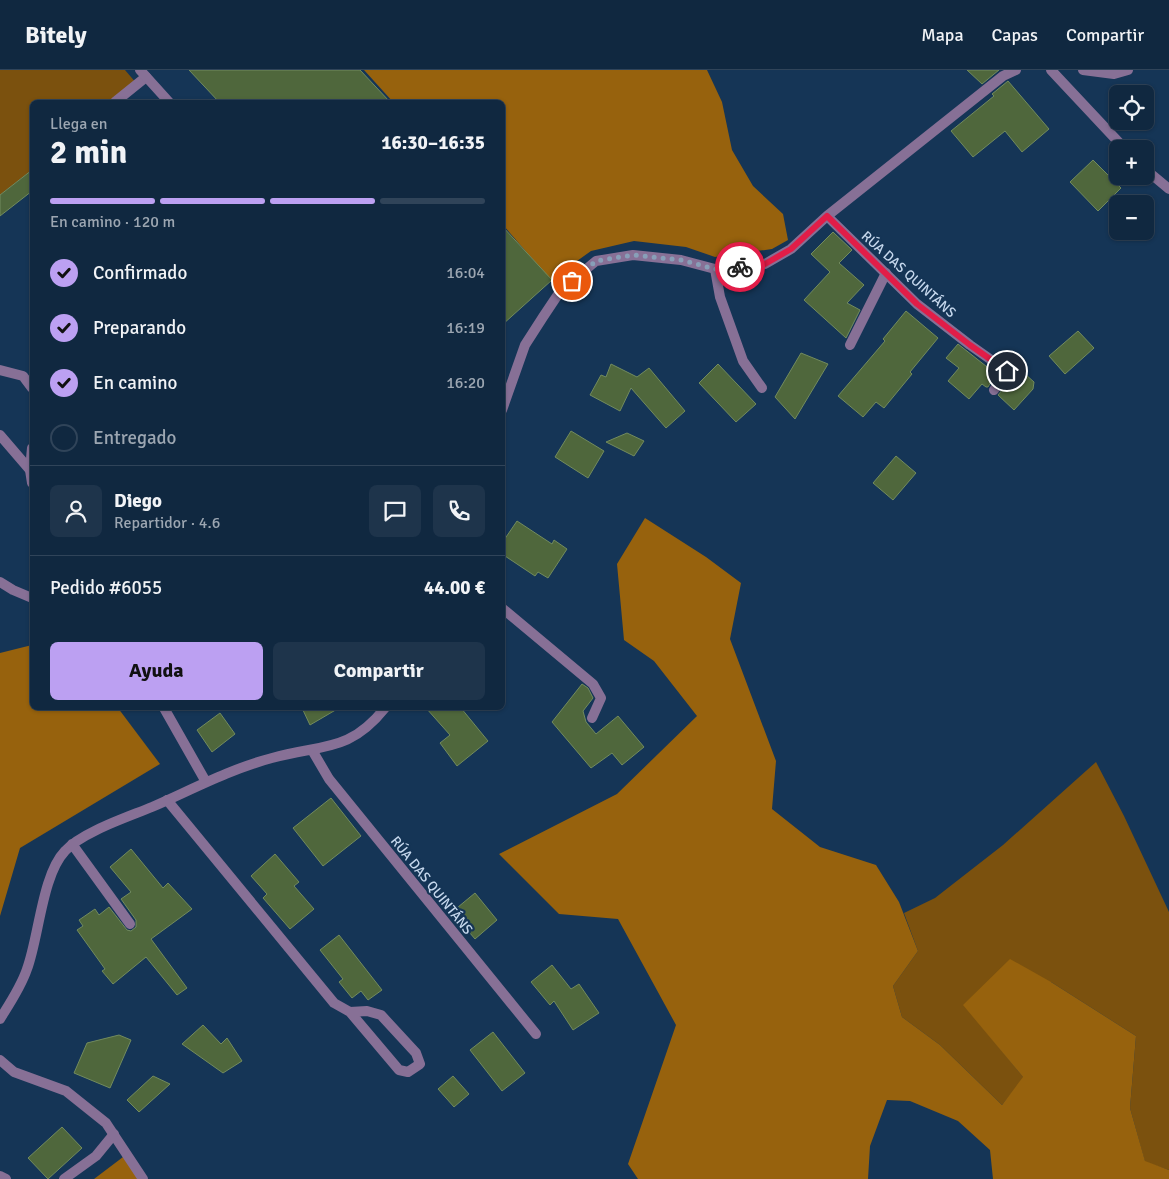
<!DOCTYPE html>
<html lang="es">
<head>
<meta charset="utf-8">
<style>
  body { margin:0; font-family:Signika,sans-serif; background:#1e344b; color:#f1f3f6; height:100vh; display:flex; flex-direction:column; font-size:19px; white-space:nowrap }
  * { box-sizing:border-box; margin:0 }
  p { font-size:16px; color:#9ca6b1 }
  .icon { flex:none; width:28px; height:28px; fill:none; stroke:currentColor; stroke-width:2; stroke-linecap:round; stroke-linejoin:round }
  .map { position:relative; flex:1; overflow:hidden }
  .sheet { position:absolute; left:30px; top:30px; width:475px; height:610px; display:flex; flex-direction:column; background:#102840; border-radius:8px; box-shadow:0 1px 4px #0004,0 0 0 1px #304459 }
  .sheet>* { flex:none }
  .controls { position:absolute; left:1109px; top:15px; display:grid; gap:10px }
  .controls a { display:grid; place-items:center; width:45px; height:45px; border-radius:8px; background:#102840; box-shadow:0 1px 4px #0004,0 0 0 1px #304459; font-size:25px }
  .pin { position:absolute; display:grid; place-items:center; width:42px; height:42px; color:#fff; margin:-21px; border:2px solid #fff; border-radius:50%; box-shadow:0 1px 5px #0007 }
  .courier { position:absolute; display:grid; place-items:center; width:50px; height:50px; margin:-25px; border:4px solid #e11d48; border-radius:50%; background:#fff; color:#222; box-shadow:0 1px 6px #0007 }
  .headline em { font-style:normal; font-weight:800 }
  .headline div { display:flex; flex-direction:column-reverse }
  .headline { display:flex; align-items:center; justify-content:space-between; height:85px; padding:0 20px }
  h1 { font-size:32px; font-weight:800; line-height:38px }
  .bar { display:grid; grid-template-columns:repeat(4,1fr); gap:8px 5px; align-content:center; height:60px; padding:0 20px }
  .bar i { height:6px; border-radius:4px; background:#304459 }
  .bar .on { background:#bca0f2 }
  .bar p { grid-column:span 4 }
  .line { display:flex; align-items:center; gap:12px; padding:0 20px; border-top:1px solid #304459 }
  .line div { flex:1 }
  .round { display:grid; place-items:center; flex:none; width:52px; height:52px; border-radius:8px; background:#1e344b }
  ol { padding:0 20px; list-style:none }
  li { display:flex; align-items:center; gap:15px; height:55px }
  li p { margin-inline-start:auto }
  li .icon { padding:5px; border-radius:50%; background:#bca0f2; color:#111; stroke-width:4 }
  li:last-child { color:#9ca6b1 }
  li i { width:28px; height:28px; border:2px solid #304459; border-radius:50% }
  .action { display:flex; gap:10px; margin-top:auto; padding:10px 20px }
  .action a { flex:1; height:58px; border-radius:8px; background:#bca0f2; color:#111; font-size:20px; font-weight:800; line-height:58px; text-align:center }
  .action a+a { background:#1e344b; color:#f1f3f6 }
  header { display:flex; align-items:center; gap:30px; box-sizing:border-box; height:70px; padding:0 25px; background:#102840; border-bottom:1px solid #304459 }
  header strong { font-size:24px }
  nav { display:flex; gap:28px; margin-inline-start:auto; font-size:18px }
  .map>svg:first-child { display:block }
  .green { fill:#7b510e }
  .forest { fill:#97620d }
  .building { fill:#4f673c; stroke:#728b5e }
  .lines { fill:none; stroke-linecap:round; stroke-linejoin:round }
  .service { stroke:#877096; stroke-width:10 }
  .minor { stroke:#877096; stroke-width:10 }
  .done { stroke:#889fb8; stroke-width:5; stroke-dasharray:0 9 }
  .route { stroke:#e11d48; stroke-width:6 }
  .labels { text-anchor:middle; stroke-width:4.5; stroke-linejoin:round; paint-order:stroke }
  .street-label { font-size:14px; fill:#c6d8ed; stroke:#153556 }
</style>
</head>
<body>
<header>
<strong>Bitely</strong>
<nav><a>Mapa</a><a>Capas</a><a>Compartir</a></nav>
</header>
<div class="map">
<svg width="1169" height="1109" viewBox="0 0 1169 1109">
  <rect width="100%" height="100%" fill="#153556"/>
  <!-- green -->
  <path class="green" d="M0 0H125L137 14 115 32H32V100L0 125Z
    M1096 692 1124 746 1169 842V1100L1145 1092 1130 1038 1136 966 1051 912 964 935 1024 1008 1002 1035 940 975 902 947 893 916 918 881 904 843 935 828 1003 775Z"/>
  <!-- forest -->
  <path class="forest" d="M364 0H707L722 32 732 80 753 116 783 144 788 170 772 179 715 187 686 177 634 171 591 181 570 196 554 214 503 155 502 32H393Z
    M645 448 706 487 741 513 730 569 776 691 772 739 820 777 876 795 899 832 918 881 893 916 902 947 940 975 1002 1035 1023 1007 963 935 1010 889 1051 912 1136 966 1130 1038 1145 1091 1169 1100V1109H993L990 1080 958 1051 910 1031 887 1030 870 1076 868 1109H638L628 1094 676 955 618 849 559 844 499 784 617 724 697 646 654 591 624 570 617 494Z
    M32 575V638H118L160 694 20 778 0 846V583Z
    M127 1084 143 1109H94Z"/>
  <!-- building -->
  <path class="building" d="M189 0H360L390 32H219Z
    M967 0H999L982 14Z
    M1008 11 1049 59 1022 82 1005 61 973 87 951 61 994 26 992 24Z
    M1093 90 1121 118 1098 141 1070 112Z
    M32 100V121L0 146V125Z
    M502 156 552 210 502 255Z
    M833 162 852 180 839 193 864 215 847 233 860 240 846 268 804 230 830 202 811 184Z
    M906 241 938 268 910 302 912 304 884 338 876 332 863 347 838 326 885 271 883 269Z
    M1078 261 1094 278 1065 304 1049 286Z
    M958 274 996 304 988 317H986L982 314 969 329 948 311 959 298 946 288Z
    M801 283 828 294 795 349 775 327Z
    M611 294 637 307 649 298 685 341 666 358 631 318 620 341 590 325 601 305 606 307Z
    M718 294 756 334 736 352 699 313Z
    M1025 304 1034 312 1033 319 1014 340 998 325 1007 314 1012 318Z
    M571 361 604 381 588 408 555 387Z
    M627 363 644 371 634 386 606 372Z
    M896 386 916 403 893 430 873 413Z
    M517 451 552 474 554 470 567 479 548 508 538 502 535 506 502 484V473Z
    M582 614 588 618 593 628 583 641 586 652 596 664 618 646 644 677 622 695 612 683 591 698 552 652Z
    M302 638H339L310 655Z
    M426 638H461L488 671 457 696 440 673 450 665Z
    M220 643 235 664 212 682 197 660Z
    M331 728 361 766 323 796 293 758Z
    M131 779 163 818 168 813 192 839 151 869 187 918 177 925 146 887 113 914 102 901 105 899 77 860 83 856 79 850 95 839 99 845 109 837 127 860 131 861 136 857V850L121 829 131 822 110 797Z
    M275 784 299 812 294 816 314 839 290 859 263 828 267 824 251 806Z
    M475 823 497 850 475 869 452 842Z
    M339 865 382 920 368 930 361 921 352 928 339 912 343 909 320 880Z
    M552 895 571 919 579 914 599 943 573 960 554 931 550 935 531 912Z
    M203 955 221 974 227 968 242 991 223 1003 182 974Z
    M493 962 525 1003 502 1021 470 980Z
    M119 965 131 970 110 1018 74 1003 87 973Z
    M153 1006 170 1014 139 1042 127 1030Z
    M453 1006 469 1024 454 1037 438 1019Z
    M62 1057 82 1078 48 1109 28 1088Z"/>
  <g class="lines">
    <!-- service -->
    <path class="service" d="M115 32 146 7
      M850 275 886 203
      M0 300 23 306 32 318
      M32 378 30 400 32 398
      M0 512 13 520 32 528
      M167 730 334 933 350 942 399 1000 408 1002 420 994 416 983 381 945 367 941 350 942
      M0 1106 6 1109
      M64 1109 96 1086 114 1064"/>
    <!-- minor -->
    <path class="minor" d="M140 0 169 32
      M1051 0 1125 79
      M1083 0 1114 4 1128 0
      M1145 99 1169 119
      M827 146 917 234 970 275 1007 301 994 320
      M715 199 720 227 743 291 762 318
      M502 340 525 275 543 247 561 220 596 191 633 185 681 190 715 199 765 194 791 179 827 146 1003 6 1016 0
      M0 365 30 400 32 413
      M502 538 593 614 601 628 592 648
      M164 638 206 712
      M312 680 329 709 536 964
      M72 774 130 854
      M0 949C10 933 21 917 27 899 39 867 42 805 65 781 82 762 128 747 152 737 191 720 230 699 272 688 322 674 349 683 385 638
      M0 990 14 1002 66 1021 106 1053 143 1109"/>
  </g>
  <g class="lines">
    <!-- done -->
    <path class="done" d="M572 211 596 191 633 185 681 190 715 199 740 197"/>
    <!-- route -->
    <path class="route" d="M740 197 765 194 791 179 827 146 917 234 970 275 1007 301"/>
  </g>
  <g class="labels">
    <!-- street labels -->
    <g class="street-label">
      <text transform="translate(909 204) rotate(42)" y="5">RÚA DAS QUINTÁNS</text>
      <text transform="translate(432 815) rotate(51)" y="5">RÚA DAS QUINTÁNS</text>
    </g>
  </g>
</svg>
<div class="controls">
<a><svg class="icon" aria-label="locate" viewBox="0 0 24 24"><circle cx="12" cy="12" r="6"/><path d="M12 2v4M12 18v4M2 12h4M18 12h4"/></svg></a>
<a>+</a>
<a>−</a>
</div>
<div class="pin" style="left:572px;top:211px;background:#ea580c"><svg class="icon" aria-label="bag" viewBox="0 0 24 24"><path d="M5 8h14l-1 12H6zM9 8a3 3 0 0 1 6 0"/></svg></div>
<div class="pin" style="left:1007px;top:301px;background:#1f2937"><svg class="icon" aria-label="home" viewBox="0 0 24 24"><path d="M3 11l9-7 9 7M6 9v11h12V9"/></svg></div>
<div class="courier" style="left:740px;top:197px"><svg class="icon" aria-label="bike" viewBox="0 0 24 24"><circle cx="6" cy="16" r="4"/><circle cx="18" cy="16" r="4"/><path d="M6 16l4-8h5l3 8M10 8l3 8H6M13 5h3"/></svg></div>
<section class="sheet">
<div class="headline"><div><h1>2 min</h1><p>Llega en</p></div><em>16:30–16:35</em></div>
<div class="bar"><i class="on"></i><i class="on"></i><i class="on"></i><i></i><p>En camino · 120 m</p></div>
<ol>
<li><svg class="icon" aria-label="check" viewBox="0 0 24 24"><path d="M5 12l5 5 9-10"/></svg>Confirmado<p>16:04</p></li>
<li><svg class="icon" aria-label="check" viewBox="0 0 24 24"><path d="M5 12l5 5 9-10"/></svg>Preparando<p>16:19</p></li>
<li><svg class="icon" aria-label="check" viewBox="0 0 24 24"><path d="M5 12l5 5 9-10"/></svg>En camino<p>16:20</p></li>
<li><i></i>Entregado</li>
</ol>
<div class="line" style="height:90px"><a class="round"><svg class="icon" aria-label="person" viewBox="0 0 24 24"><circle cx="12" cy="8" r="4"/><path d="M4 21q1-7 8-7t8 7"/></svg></a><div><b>Diego</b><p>Repartidor · 4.6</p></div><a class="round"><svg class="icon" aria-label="chat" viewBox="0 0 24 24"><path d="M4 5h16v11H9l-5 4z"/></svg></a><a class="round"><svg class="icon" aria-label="phone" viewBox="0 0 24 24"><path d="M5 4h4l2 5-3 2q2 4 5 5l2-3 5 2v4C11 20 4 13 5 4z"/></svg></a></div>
<div class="line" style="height:65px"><div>Pedido #6055</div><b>44.00 €</b></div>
<div class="action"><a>Ayuda</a><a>Compartir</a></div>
</section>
</div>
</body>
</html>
